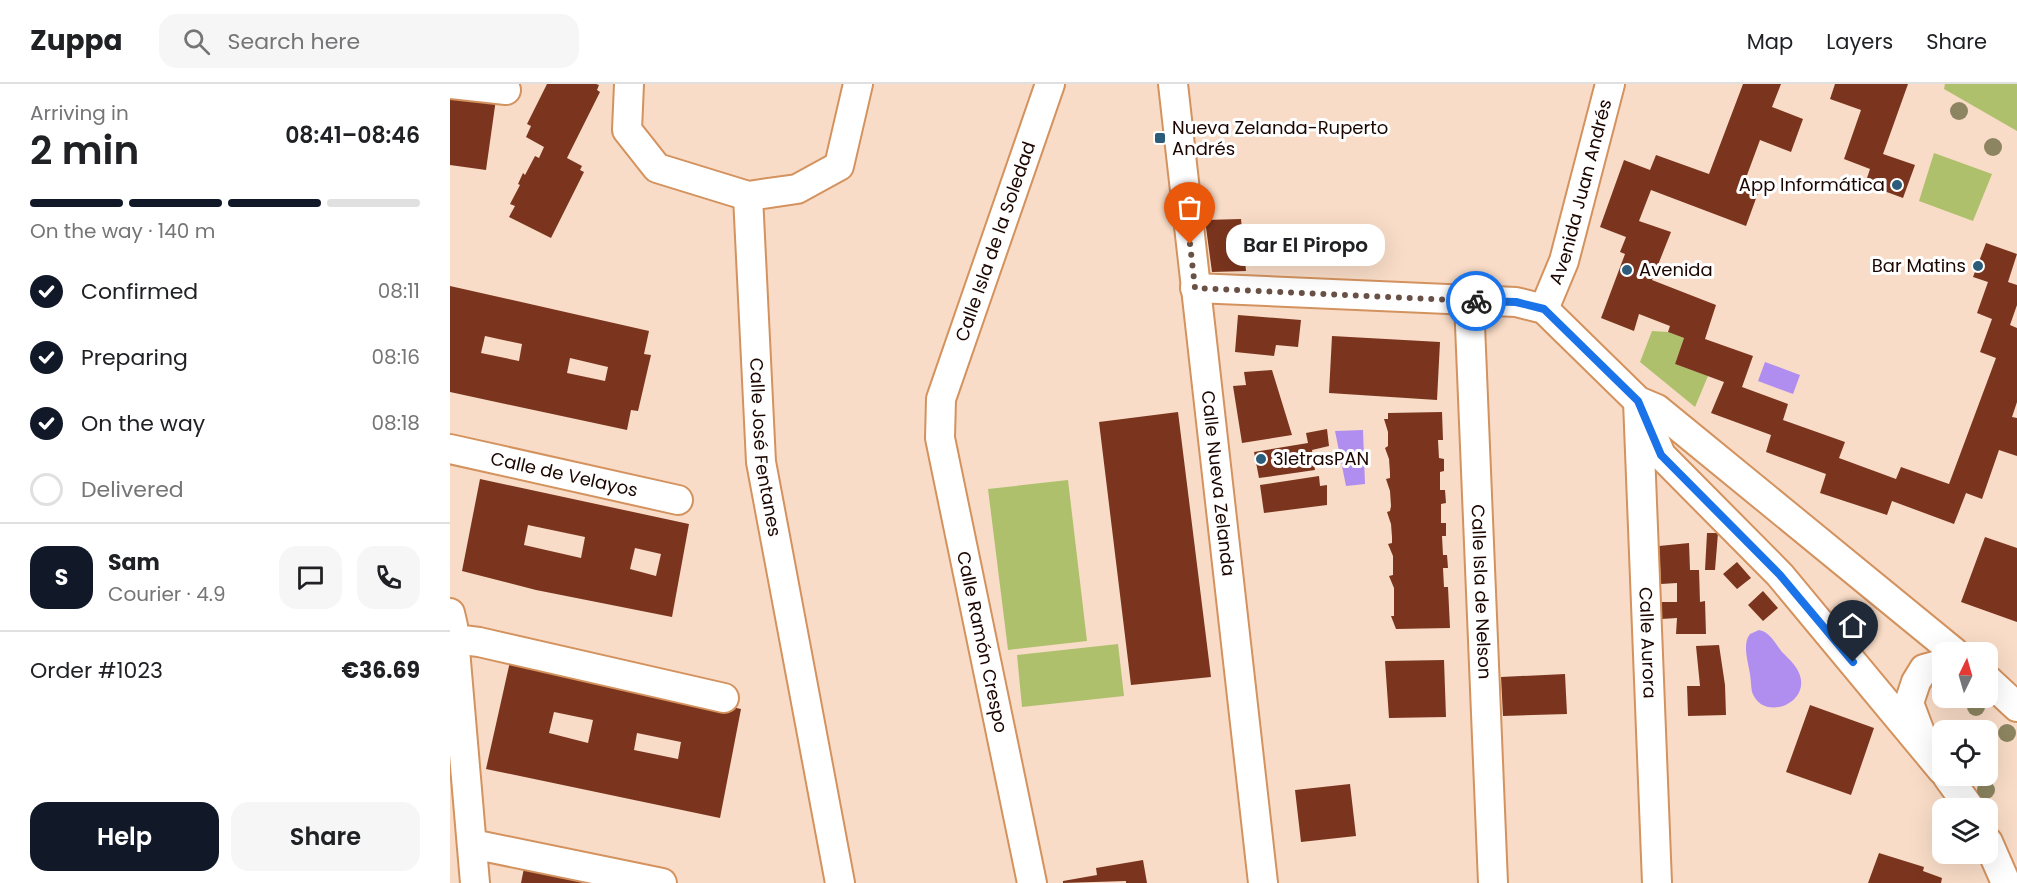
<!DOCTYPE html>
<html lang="en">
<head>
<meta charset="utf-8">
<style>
  body { margin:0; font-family:Poppins,sans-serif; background:#f6f6f6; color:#202124; height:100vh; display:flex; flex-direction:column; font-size:22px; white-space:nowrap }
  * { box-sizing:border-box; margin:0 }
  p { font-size:20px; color:#757577 }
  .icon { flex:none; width:33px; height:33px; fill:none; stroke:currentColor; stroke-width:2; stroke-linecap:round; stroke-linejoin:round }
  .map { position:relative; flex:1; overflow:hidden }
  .side { display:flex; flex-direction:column; background:#fff; width:450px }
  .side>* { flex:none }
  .needle { width:39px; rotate:5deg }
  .fabs { position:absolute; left:1482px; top:558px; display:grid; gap:12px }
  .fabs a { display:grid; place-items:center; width:66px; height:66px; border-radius:12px; background:#fff; box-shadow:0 6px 24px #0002; font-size:30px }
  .pin { position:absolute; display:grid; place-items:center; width:51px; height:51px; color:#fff; margin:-62px -26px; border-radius:50% 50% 50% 0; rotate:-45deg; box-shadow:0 0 6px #0007 }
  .pin .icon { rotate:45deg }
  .courier { position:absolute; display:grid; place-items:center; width:60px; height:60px; margin:-30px; border:4px solid #1a73e8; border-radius:50%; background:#fff; color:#222; box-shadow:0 2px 8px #0007 }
  .bubble { position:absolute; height:42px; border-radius:18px; background:#fff; box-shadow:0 6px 24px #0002; font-size:20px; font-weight:600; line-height:42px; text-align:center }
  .head em { font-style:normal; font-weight:600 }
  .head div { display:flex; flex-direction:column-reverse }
  .head { display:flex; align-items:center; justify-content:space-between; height:102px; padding:0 30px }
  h1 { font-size:39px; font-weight:600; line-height:45px }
  .bar { display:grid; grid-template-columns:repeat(4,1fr); gap:9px 6px; align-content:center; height:72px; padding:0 30px }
  .bar i { height:8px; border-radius:4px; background:#e0e0e0 }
  .bar .current { background:#111827 }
  .bar p { grid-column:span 4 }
  .line { display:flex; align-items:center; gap:15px; padding:0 30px; border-top:2px solid #e0e0e0 }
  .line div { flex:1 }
  .round { display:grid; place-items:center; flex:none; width:63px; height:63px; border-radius:18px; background:#f6f6f6 }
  ol { padding:0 30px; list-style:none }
  li { display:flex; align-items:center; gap:18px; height:66px }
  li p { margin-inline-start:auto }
  li .icon { padding:6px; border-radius:50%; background:#111827; color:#fff; stroke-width:4 }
  li:last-child { color:#757577 }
  li i { width:33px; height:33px; border:3px solid #e0e0e0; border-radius:50% }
  .action { display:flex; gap:12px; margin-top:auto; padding:12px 30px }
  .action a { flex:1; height:69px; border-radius:18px; background:#111827; color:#fff; font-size:24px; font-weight:600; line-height:69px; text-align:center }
  .action a+a { background:#f6f6f6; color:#202124 }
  header { display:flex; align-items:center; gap:36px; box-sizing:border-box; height:84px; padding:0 30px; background:#fff; border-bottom:2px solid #e0e0e0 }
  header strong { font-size:28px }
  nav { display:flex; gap:33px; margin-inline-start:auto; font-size:21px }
  .search { width:420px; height:54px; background:#f6f6f6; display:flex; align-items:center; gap:15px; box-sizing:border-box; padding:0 21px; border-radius:18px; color:#757577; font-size:22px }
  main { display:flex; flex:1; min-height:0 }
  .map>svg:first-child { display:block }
  .green { fill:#aec06b }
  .water { fill:#b08ef0 }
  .building { fill:#7b351e; fill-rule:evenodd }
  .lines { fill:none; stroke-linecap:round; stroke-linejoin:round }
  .minor-casing { stroke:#d3925e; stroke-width:32 }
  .minor { stroke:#fff; stroke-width:28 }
  .tree { fill:#8d8561 }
  .done { stroke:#695146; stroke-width:6; stroke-dasharray:0 10.8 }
  .route { stroke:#1a73e8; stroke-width:8 }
  .poi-dot { fill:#2b5c7a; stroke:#fff; stroke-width:2 }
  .labels { text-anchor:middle; stroke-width:6; stroke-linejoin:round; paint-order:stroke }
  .poi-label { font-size:18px; fill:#1c0600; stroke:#fff; text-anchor:start }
  .street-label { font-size:18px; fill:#1c0600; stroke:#fff }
</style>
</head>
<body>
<header>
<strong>Zuppa</strong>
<div class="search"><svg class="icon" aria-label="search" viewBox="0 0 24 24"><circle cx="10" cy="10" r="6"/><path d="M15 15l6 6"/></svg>Search here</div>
<nav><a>Map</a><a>Layers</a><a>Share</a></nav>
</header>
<main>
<section class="side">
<div class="head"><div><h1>2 min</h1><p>Arriving in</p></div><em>08:41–08:46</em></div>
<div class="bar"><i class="current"></i><i class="current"></i><i class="current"></i><i></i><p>On the way · 140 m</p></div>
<ol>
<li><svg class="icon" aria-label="check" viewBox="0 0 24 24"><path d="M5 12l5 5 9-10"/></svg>Confirmed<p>08:11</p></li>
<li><svg class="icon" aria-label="check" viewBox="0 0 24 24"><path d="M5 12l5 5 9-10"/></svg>Preparing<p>08:16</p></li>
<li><svg class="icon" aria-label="check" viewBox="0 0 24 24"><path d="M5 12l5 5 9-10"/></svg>On the way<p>08:18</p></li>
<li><i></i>Delivered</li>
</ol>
<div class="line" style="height:108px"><b class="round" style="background:#111827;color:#fff">S</b><div><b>Sam</b><p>Courier · 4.9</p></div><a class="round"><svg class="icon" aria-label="chat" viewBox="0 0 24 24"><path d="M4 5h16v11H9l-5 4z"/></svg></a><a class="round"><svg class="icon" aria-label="phone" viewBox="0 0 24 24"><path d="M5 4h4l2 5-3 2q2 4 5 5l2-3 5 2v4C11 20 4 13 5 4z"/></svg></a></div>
<div class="line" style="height:78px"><div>Order #1023</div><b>€36.69</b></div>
<div class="action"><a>Help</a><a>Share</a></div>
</section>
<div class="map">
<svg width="1567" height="799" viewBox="0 0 1567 799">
  <rect width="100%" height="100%" fill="#f8dcc7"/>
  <!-- green -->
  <path class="green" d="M1495 0H1567V47L1494 5Z
    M1484 69 1542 90 1523 137 1469 117Z
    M1202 247 1218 248 1234 254 1225 280 1258 292 1245 323 1190 278Z
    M618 396 637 557 558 566 538 405Z
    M668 560 674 612 572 623 567 571Z"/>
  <!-- water -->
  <path class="water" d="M1315 278 1350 291 1343 310 1308 297Z
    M913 346 915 400 896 402 885 347Z
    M1309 546C1320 548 1325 559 1332 568 1338 574 1346 581 1349 589 1362 619 1313 639 1302 608 1301 603 1301 596 1300 590 1298 577 1292 560 1300 550Z"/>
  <!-- building -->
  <path class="building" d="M97 0H146L149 1 147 6 150 8 117 74 132 82 130 86 134 88 101 154 59 133 65 122 60 120 70 101 68 100 73 89 75 91 85 72 89 74 94 63 76 53 81 42 77 40Z
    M1293 0H1331L1322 23 1353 35 1341 68 1310 56 1293 102 1308 109 1296 142 1201 106 1189 137 1221 148 1202 196 1266 221 1255 255 1303 272 1292 303 1338 320 1333 336 1395 358 1389 374 1446 395 1451 383 1499 400 1546 274 1530 268 1542 235 1527 229 1538 198 1523 193 1536 159 1567 170 1558 198 1567 201V221L1560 241 1567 244V318L1562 333 1567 334V372L1549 366 1532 415 1516 409 1504 440 1442 417 1437 431 1370 409 1376 390 1316 368 1321 351 1261 329 1274 298 1225 280 1234 254 1218 248 1220 242 1189 230 1184 247 1151 234 1175 170 1170 168 1176 153 1150 143 1174 76 1200 86 1206 71 1259 90Z
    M1385 0H1458L1433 70 1465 81 1453 114 1415 100 1420 85 1394 75 1411 26 1380 15Z
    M0 9 46 15 36 86 0 81Z
    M791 135 796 187 762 188 755 136Z
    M0 202 199 247 194 270 201 271 188 327 181 326 177 346 0 308ZM35 252 72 260 69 277 31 269ZM120 274 158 283 155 297 117 289Z
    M788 231 851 236 848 263 826 261 824 272 785 268Z
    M882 252 990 258 987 316 879 309Z
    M822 286 842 351 792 359 783 302 796 301 794 288Z
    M728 328 761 593 681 601 649 338Z
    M992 328 993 356H988L989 374 994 375V387L990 388V406H995L996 419 991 420V439H996V452H992L993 471H997L998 484H993L994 503H998L1000 544 946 545 941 532H944V504L939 492 943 491V472L938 460 942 459V453L941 440 937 428 940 427 941 422 940 407 936 395 940 394V389L939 375 935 364 938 362V348L934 335H938V329Z
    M877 345 879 362 862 366 865 386 809 394 804 368 858 359 856 349Z
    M869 392 870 402 877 401V421L814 429 810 401Z
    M30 395 239 440 222 533 86 506 12 487ZM78 441 135 453 131 474 74 461ZM185 464 211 470 206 492 180 485Z
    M1257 449H1268L1265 486H1255Z
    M1535 453 1567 464V538L1511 518Z
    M1239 459 1240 486H1249L1250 518 1255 517 1256 550H1226L1227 534 1211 535 1212 518H1227V499L1211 500 1209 462Z
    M1287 478 1301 494 1287 505 1273 490Z
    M1313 507 1328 524 1313 537 1298 521Z
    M1269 561 1275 601 1276 631 1238 632 1237 602H1250L1246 562Z
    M61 573 291 625 270 734 36 685ZM104 628 143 636 138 659 99 649ZM187 649 231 658 228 675 184 666Z
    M994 576 996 633 939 634 935 577Z
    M1115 590 1117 630 1053 632 1051 593Z
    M1360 621 1424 644 1401 711 1336 688Z
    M900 700 906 752 851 758 845 706Z
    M1429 769 1474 783 1473 787 1492 794 1491 799H1418Z
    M693 776 697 799H676V797L613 799V797L647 791 646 784Z
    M75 779 160 799H71Z"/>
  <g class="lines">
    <!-- minor casing -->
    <g class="minor-casing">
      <g id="minor">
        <path d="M1 0 56 6"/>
        <path d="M179 0 177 46 207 84 298 112 347 105 389 82 408 0"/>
        <path id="s1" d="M723 0 813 799"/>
        <path id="s2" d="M298 112 311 378 390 799"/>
        <path d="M745 204 1066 218 1094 225 1188 317 1207 325 1504 568"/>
        <path id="s3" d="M1019 217 1043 799"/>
        <path id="s4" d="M1094 225 1114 177 1160 0"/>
        <path id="s5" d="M1188 317 1207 799"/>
        <path d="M1195 333 1211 371 1330 491 1492 686"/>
        <path id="s6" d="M0 365 228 416"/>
        <path d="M0 529 3 542 25 799"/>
        <path d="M4 555 29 558 274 614"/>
        <path d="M1538 596 1567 623"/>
        <path d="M1471 651 1459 619 1466 598 1474 585 1492 580"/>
        <path d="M1497 692 1520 724"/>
        <path d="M1538 758 1556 799"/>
        <path d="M22 760 212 799"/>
        <path id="s7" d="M582 799 490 354 491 315 600 0"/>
      </g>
    </g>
    <!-- minor -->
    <use href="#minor" class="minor"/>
  </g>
  <!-- trees -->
  <g class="tree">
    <circle cx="1509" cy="27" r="9"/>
    <circle cx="1543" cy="63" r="9"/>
    <circle cx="1526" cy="623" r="9"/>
    <circle cx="1557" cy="649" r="9"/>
    <circle cx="1536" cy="706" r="9"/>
  </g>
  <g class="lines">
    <!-- done -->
    <path class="done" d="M740 160 745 204 1026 217"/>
    <!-- route -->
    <path class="route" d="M1026 217 1066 218 1094 225 1188 317 1211 371 1330 491 1403 578"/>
  </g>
  <!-- markers -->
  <g class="poi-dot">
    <rect x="704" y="48" width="12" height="12" rx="3"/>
    <circle cx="1447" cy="101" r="6"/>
    <circle cx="1528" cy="182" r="6"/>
    <circle cx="1177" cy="186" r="6"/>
    <circle cx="811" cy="375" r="6"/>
  </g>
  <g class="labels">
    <!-- poi labels -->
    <g class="poi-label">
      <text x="722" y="50">Nueva Zelanda-Ruperto<tspan x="722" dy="21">Andrés</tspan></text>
      <text x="1435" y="107" text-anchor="end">App Informática</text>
      <text x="1516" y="188" text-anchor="end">Bar Matins</text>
      <text x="1189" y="192">Avenida</text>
      <text x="823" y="381">3letrasPAN</text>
    </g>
    <!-- street labels -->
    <g class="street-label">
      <text dy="6" stroke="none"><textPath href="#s4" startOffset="123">Avenida Juan Andrés</textPath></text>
      <text dy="6" stroke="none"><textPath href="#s7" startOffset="660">Calle Isla de la Soledad</textPath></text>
      <text dy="6" stroke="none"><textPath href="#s2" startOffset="252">Calle José Fentanes</textPath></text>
      <text dy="6" stroke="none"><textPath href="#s6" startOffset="117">Calle de Velayos</textPath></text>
      <text dy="6" stroke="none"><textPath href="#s1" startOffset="402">Calle Nueva Zelanda</textPath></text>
      <text dy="6" stroke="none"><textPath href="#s3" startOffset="291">Calle Isla de Nelson</textPath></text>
      <text transform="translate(532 558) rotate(78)" y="6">Calle Ramón Crespo</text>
      <text dy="6" stroke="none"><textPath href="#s5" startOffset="242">Calle Aurora</textPath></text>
    </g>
  </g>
</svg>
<div class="fabs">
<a><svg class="needle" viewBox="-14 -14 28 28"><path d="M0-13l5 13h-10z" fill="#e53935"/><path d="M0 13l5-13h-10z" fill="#757577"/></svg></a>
<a><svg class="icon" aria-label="locate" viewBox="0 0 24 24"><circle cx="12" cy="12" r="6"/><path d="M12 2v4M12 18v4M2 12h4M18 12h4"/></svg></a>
<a><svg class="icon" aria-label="layers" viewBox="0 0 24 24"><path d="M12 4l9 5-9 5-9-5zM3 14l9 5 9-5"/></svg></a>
</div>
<div class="pin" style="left:740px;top:160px;background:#ea580c"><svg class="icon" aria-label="bag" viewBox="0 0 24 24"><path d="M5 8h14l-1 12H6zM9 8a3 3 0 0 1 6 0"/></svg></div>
<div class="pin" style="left:1403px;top:578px;background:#1f2937"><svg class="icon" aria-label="home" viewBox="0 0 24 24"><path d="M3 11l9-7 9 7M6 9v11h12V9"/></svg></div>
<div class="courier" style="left:1026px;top:217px"><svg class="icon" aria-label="bike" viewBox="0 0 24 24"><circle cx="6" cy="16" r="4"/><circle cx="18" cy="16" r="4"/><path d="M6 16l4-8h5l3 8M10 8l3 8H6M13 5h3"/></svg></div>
<div class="bubble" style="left:776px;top:140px;width:159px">Bar El Piropo</div>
</div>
</main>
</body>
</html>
